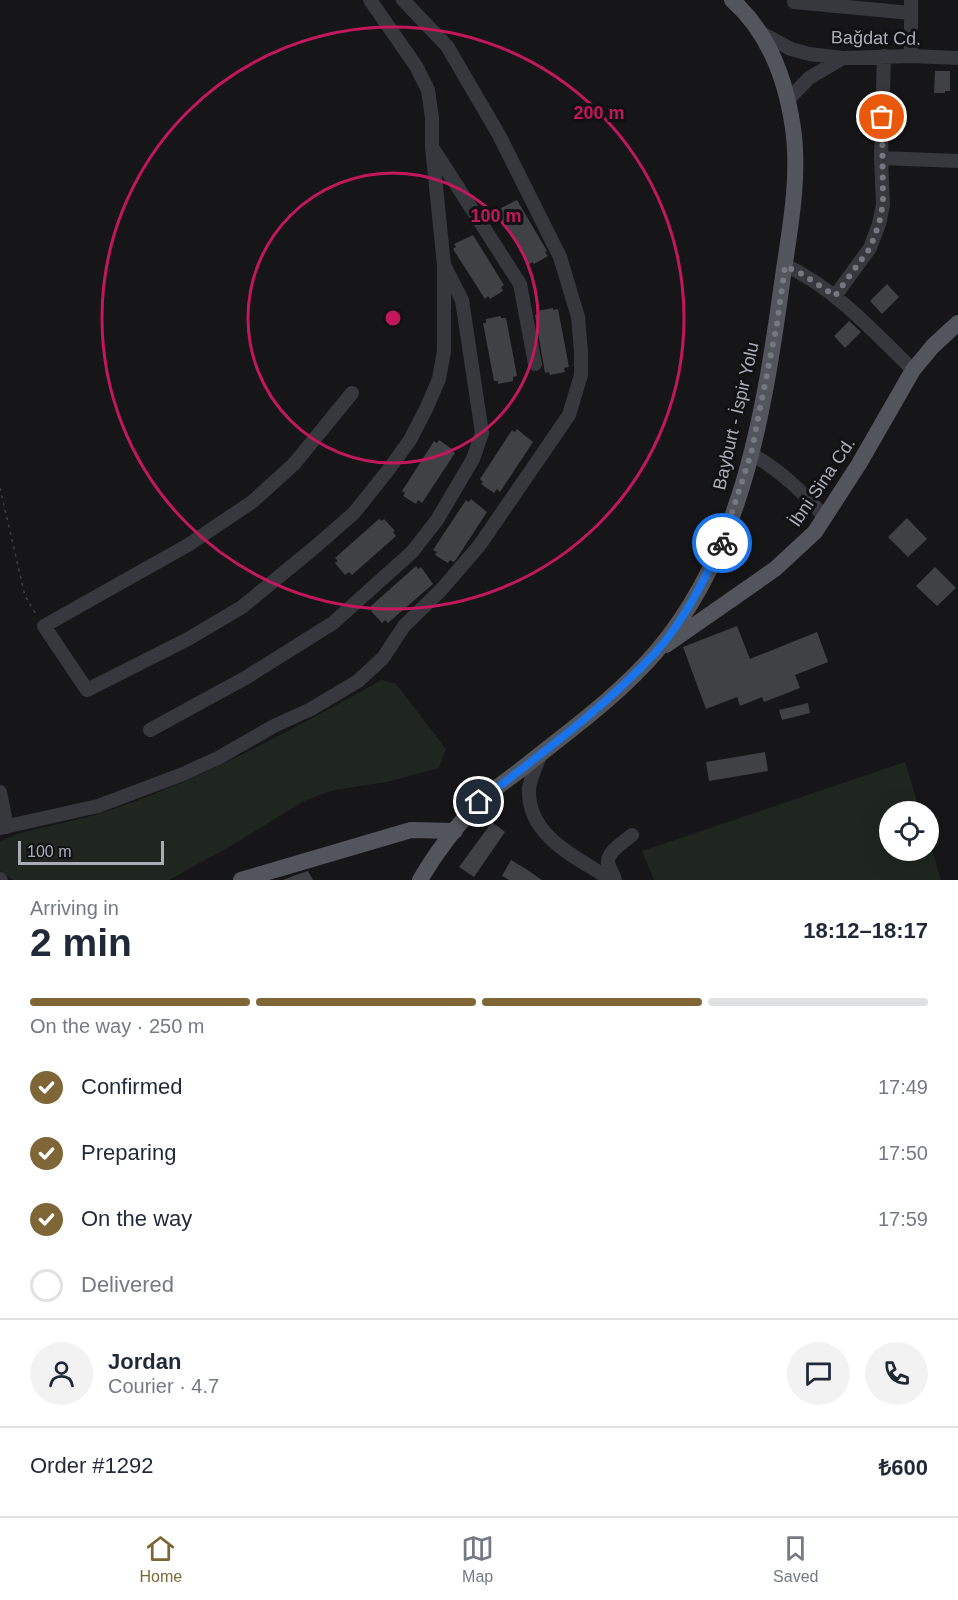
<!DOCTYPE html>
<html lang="en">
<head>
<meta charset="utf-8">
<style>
  body { margin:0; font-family:Helvetica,sans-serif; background:#f2f2f3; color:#1f2937; height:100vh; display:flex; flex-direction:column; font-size:22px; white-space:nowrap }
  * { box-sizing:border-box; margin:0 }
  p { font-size:20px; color:#747a83 }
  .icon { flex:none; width:33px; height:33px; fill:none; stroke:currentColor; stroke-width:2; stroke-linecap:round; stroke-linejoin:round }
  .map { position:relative; height:880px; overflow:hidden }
  .drawer { display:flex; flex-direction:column; background:#fff; flex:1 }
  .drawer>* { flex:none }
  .buttons { position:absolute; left:879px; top:801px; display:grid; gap:12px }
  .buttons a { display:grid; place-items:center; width:60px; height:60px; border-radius:50%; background:#fff; box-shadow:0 6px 24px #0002; font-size:30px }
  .scale { position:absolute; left:18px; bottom:15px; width:146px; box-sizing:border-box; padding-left:6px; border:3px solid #a8adb8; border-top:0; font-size:16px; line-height:21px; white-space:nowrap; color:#a8adb8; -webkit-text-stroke:4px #111113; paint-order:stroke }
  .pin { position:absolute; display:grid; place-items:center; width:51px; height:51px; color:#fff; margin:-26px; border:3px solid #fff; border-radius:50%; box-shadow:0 2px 6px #0007 }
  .courier { position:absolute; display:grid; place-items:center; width:60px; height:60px; margin:-30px; border:4px solid #1a73e8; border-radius:50%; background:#fff; color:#222; box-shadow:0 2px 8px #0007 }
  .summary em { font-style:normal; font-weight:800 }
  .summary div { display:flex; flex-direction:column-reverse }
  .summary { display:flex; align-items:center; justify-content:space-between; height:102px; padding:0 30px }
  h1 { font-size:39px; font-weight:800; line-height:45px }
  .bar { display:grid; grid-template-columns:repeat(4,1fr); gap:9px 6px; align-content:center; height:72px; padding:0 30px }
  .bar i { height:8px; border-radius:4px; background:#e0e1e3 }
  .bar .current { background:#7e6636 }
  .bar p { grid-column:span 4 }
  .line { display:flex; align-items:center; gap:15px; padding:0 30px; border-top:2px solid #e0e1e3 }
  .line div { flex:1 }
  .round { display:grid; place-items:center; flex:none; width:63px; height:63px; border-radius:32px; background:#f2f2f3 }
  ol { padding:0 30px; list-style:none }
  li { display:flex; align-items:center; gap:18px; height:66px }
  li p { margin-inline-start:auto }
  li .icon { padding:6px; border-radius:50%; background:#7e6636; color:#fff; stroke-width:4 }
  li:last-child { color:#747a83 }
  li i { width:33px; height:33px; border:3px solid #e0e1e3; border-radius:50% }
  .tab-bar { display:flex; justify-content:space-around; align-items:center; height:84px; border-top:2px solid #e0e1e3; background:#fff; font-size:16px; color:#747a83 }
  .tab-bar a { display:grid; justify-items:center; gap:3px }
  .tab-bar .current { color:#7e6636 }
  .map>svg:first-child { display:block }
  .green { fill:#1e261f }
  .building { fill:#404145 }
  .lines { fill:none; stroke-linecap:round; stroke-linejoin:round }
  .path { stroke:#3d3f44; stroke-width:1.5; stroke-dasharray:3 4.5; stroke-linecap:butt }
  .minor { stroke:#37383d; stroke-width:14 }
  .major { stroke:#53555c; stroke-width:16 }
  .done { stroke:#757880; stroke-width:6; stroke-dasharray:0 10.8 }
  .route { stroke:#1a73e8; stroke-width:8 }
  .ring { fill:none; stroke:#c2185b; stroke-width:3 }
  .labels { text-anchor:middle; stroke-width:6; stroke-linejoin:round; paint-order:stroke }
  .street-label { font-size:18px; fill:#a8adb8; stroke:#111113 }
  .centre { fill:#c2185b; stroke:#111113; stroke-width:3 }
  .ring-label { font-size:18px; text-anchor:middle; font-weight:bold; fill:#c2185b; stroke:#111113; stroke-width:6; stroke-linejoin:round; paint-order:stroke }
</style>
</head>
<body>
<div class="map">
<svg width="958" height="880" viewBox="0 0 958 880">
  <rect width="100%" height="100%" fill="#161618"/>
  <!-- green -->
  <path class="green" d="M382 680 396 684 446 749 439 768 387 782 334 790 304 801 229 847 169 880H14L0 871V841L17 834C57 824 98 816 136 801 221 769 302 724 382 680Z
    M905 762 920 811 890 812V850H928L929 839 941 880H654L642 851Z"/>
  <!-- building -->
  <path class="building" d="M935 71H950V91H945V93H934Z
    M517 200 547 251 545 252 548 256 534 264 533 262 529 264 497 214 500 212 499 209Z
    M473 235 504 285 501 287 503 291 490 299 488 296 485 299 453 249 456 247 454 244Z
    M887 284 899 297 882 314 870 301Z
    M553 308V310L558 309 569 367 564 368 565 372 550 375 549 372 545 373 535 315 538 314 537 311Z
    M501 316V318H506L517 376 513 377V381L498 384V381H494L483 323H486V319Z
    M849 321 861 332 845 348 834 336Z
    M517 429 533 442 500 492 497 489 494 493 481 484 483 482 480 479 512 430 515 432Z
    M439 440 452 449 451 450 455 453 422 503 418 500 416 504 403 496 405 493 402 491 434 441 437 443Z
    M471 499 487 512 457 558 454 562 450 560 448 563 435 555 437 552 433 550 466 500 469 502Z
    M907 518 927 539 908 557 888 537Z
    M379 519 382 521 384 519 395 531 393 532 396 536 352 575 349 572 345 575 335 563 338 561 335 558Z
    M416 566 418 569 421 567 433 584 388 623 385 620 382 623 371 611 374 609 371 606Z
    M935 567 956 588 937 606 916 586Z
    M737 626 750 659 817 632 828 662 795 675 800 688 764 702 762 697 740 706 737 697 706 709 683 647Z
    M808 703 810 713 782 720 779 710Z
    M765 752 768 771 709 781 706 762Z
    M492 822 505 832 474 877 459 867Z
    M511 860 526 869 542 880H509L502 876Z
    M308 871 313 880H283L293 876Z"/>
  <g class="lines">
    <!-- path -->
    <path class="path" d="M0 488 25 596 37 616"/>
    <!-- minor -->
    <path class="minor" d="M794 2 911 13
      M761 33 791 49 809 54 843 58 911 56 958 58
      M911 56V0
      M787 101 809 78 843 58
      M434 150 520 284 535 364
      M881 158 958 161
      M785 265C836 289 873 331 913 370
      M835 296 870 248 879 224 883 205 881 158 884 56
      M352 393 294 464 252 502 188 545 44 626 87 690 188 639 242 607 315 547 354 513 389 469 410 440 427 407 439 379 444 351V265L432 147V118L428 90 416 66 370 0
      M751 454C781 470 802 492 825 517
      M150 730 247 677 333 623 412 552 437 520 473 459 482 433 462 300 446 269
      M541 754C537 764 530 778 529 789 527 837 578 858 612 880
      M0 792 7 827
      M0 828 98 806 183 774 218 758 274 726 311 709 358 681 383 658 404 626 441 590 479 546 569 415 581 375V352L578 317 560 257 499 135 447 46 403 0
      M0 879 1 880
      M615 880C614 874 611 872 609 866 603 854 624 842 632 835"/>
    <!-- major -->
    <path class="major" d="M666 645 775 569 815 532 859 464 913 370 933 346 958 323
      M241 880 411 830 455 831
      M420 880C435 854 458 823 480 802 493 789 509 779 524 767 569 731 618 696 656 652 744 549 765 406 783 276 790 228 800 177 793 128 786 80 768 32 732 0"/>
  </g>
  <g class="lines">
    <!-- done -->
    <path class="done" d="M722 543 751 454 777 324 785 266 802 274 835 296 870 248 879 224 883 204 882 117"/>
    <!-- route -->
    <path class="route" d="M479 802C539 755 603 709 655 653 684 621 703 582 722 543"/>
  </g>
  <!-- distance rings -->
  <g class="ring">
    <circle cx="393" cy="318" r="145"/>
    <circle cx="393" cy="318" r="291"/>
  </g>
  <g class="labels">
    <!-- street labels -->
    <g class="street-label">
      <text transform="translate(876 38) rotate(1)" y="6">Bağdat Cd.</text>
      <text transform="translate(736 416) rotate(-77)" y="6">Bayburt - İspir Yolu</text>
      <text transform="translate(822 482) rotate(-56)" y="6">İbni Sina Cd.</text>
    </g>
  </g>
  <circle cx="393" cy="318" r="9" class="centre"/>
  <g class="ring-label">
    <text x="599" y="119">200 m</text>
    <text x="496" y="222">100 m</text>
  </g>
</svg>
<div class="buttons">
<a><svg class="icon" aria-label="locate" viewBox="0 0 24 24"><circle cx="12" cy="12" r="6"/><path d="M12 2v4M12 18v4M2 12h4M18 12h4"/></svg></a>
</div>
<div class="scale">100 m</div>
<div class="pin" style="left:882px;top:117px;background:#ea580c"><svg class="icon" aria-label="bag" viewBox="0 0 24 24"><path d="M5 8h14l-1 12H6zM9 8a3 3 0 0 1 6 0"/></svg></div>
<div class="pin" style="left:479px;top:802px;background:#1f2937"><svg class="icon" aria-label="home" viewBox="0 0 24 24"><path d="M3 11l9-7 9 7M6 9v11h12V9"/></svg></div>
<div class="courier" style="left:722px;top:543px"><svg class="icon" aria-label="bike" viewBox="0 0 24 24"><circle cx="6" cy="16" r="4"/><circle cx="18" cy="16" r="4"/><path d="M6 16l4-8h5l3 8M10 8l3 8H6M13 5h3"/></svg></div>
</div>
<section class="drawer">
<div class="summary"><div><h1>2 min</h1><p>Arriving in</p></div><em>18:12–18:17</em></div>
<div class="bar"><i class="current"></i><i class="current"></i><i class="current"></i><i></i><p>On the way · 250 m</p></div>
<ol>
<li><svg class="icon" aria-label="check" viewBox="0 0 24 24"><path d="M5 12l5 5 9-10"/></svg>Confirmed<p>17:49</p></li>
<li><svg class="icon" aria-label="check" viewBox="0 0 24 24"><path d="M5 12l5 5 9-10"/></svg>Preparing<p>17:50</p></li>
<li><svg class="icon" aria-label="check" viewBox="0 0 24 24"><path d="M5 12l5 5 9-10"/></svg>On the way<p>17:59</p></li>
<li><i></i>Delivered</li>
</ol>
<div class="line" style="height:108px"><a class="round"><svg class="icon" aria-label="person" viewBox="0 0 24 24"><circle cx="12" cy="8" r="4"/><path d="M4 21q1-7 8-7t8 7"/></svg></a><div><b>Jordan</b><p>Courier · 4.7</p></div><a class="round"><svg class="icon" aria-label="chat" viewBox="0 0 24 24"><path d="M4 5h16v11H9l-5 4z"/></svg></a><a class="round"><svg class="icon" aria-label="phone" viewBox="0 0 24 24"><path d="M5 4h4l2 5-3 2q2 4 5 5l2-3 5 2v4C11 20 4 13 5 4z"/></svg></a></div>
<div class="line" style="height:78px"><div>Order #1292</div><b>₺600</b></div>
</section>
<nav class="tab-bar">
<a class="current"><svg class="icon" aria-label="home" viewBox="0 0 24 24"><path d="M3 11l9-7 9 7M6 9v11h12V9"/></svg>Home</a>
<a><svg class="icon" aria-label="map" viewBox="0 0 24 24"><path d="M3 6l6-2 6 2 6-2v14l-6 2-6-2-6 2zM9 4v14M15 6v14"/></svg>Map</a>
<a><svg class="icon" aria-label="saved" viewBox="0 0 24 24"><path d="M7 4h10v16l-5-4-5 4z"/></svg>Saved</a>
</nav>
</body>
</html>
